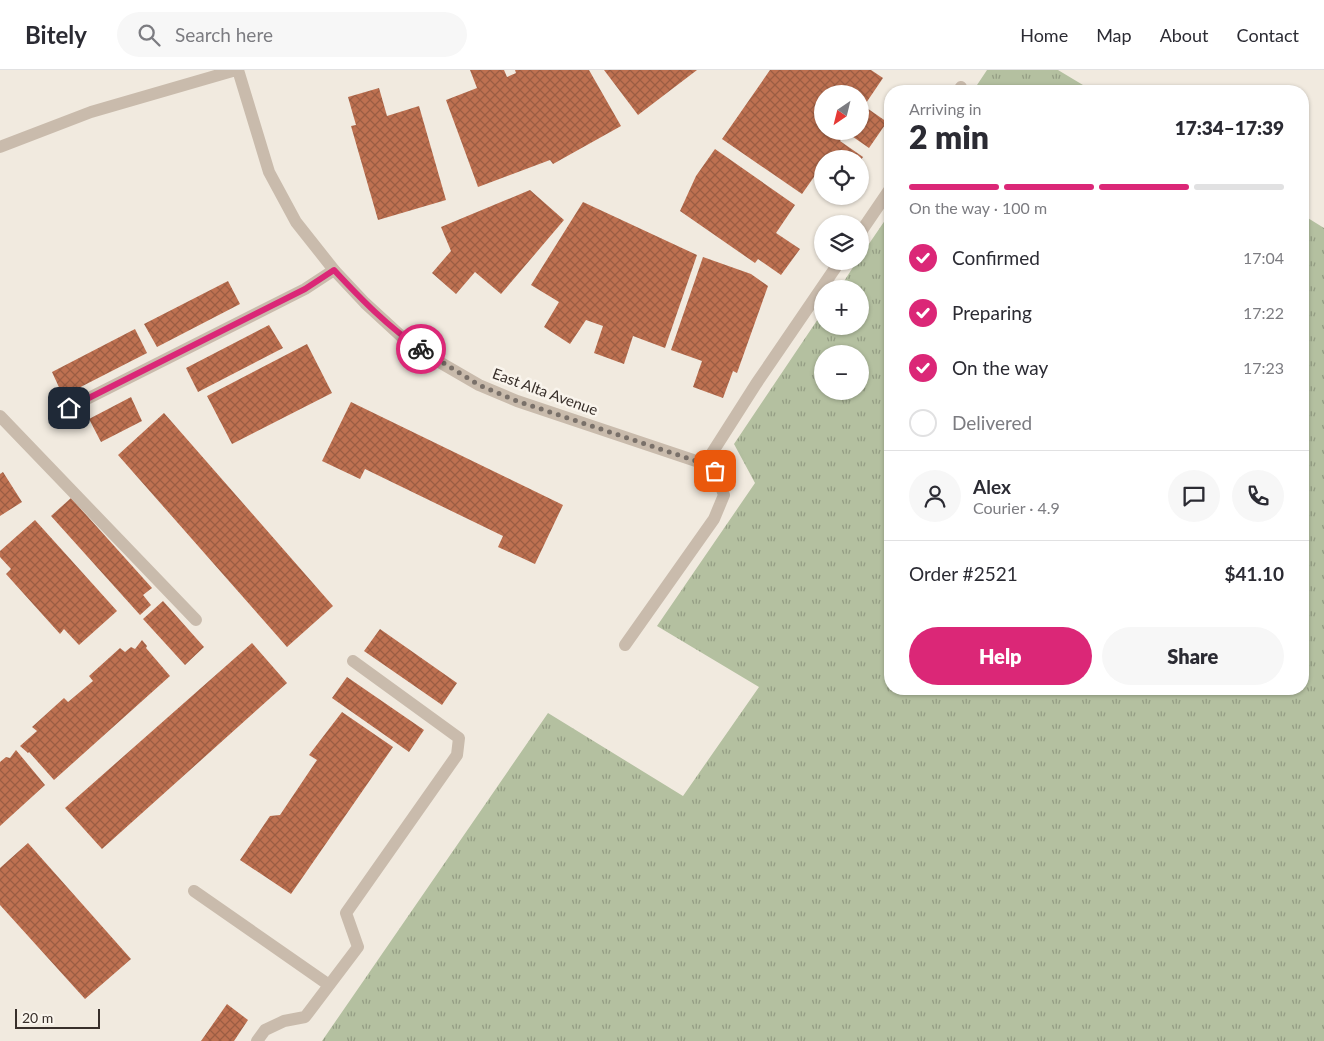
<!DOCTYPE html>
<html lang="en">
<head>
<meta charset="utf-8">
<style>
  body { margin:0; font-family:Lato,sans-serif; background:#f7f7f7; color:#2b2b33; height:100vh; display:flex; flex-direction:column; font-size:19px; white-space:nowrap }
  * { box-sizing:border-box; margin:0 }
  p { font-size:16px; color:#7c7c81 }
  .icon { flex:none; width:28px; height:28px; fill:none; stroke:currentColor; stroke-width:2; stroke-linecap:round; stroke-linejoin:round }
  .map { position:relative; flex:1; overflow:hidden }
  .details { position:absolute; left:884px; top:15px; width:425px; height:610px; display:flex; flex-direction:column; background:#fff; border-radius:20px; box-shadow:0 1px 4px #0004 }
  .details>* { flex:none }
  .needle { width:32px; rotate:215deg }
  .tools { position:absolute; left:814px; top:15px; display:grid; gap:10px }
  .tools a { display:grid; place-items:center; width:55px; height:55px; border-radius:50%; background:#fff; box-shadow:0 1px 4px #0004; font-size:25px }
  .scale { position:absolute; left:15px; bottom:12px; width:85px; box-sizing:border-box; padding-left:5px; border:2px solid #382f2a; border-top:0; font-size:14px; line-height:18px; white-space:nowrap; color:#382f2a; -webkit-text-stroke:4px #f9f4ec; paint-order:stroke }
  .pin { position:absolute; display:grid; place-items:center; width:42px; height:42px; color:#fff; margin:-21px; border-radius:10px; box-shadow:0 2px 8px #0006 }
  .courier { position:absolute; display:grid; place-items:center; width:50px; height:50px; margin:-25px; border:4px solid #db2777; border-radius:50%; background:#fff; color:#222; box-shadow:0 1px 6px #0007 }
  .summary em { font-style:normal; font-weight:800 }
  .summary div { display:flex; flex-direction:column-reverse }
  .summary { display:flex; align-items:center; justify-content:space-between; height:85px; padding:0 25px }
  h1 { font-size:32px; font-weight:800; line-height:38px }
  .bar { display:grid; grid-template-columns:repeat(4,1fr); gap:8px 5px; align-content:center; height:60px; padding:0 25px }
  .bar i { height:6px; border-radius:4px; background:#e1e1e2 }
  .bar .on { background:#db2777 }
  .bar p { grid-column:span 4 }
  .line { display:flex; align-items:center; gap:12px; padding:0 25px; border-top:1px solid #e1e1e2 }
  .line div { flex:1 }
  .round { display:grid; place-items:center; flex:none; width:52px; height:52px; border-radius:26px; background:#f7f7f7 }
  ol { padding:0 25px; list-style:none }
  li { display:flex; align-items:center; gap:15px; height:55px }
  li p { margin-inline-start:auto }
  li .icon { padding:5px; border-radius:50%; background:#db2777; color:#fff; stroke-width:4 }
  li:last-child { color:#7c7c81 }
  li i { width:28px; height:28px; border:2px solid #e1e1e2; border-radius:50% }
  .primary-button { display:flex; gap:10px; margin-top:auto; padding:10px 25px }
  .primary-button a { flex:1; height:58px; border-radius:30px; background:#db2777; color:#fff; font-size:20px; font-weight:800; line-height:58px; text-align:center }
  .primary-button a+a { background:#f7f7f7; color:#2b2b33 }
  header { display:flex; align-items:center; gap:30px; box-sizing:border-box; height:70px; padding:0 25px; background:#fff; border-bottom:1px solid #e1e1e2 }
  header strong { font-size:24px }
  nav { display:flex; gap:28px; margin-inline-start:auto; font-size:18px }
  .search { width:350px; height:45px; background:#f7f7f7; display:flex; align-items:center; gap:12px; box-sizing:border-box; padding:0 18px; border-radius:28px; color:#7c7c81; font-size:19px }
  .map>svg:first-child { display:block }
  .grass { fill:url(#grass-tufts); fill-rule:evenodd }
  .building { fill:url(#building-cross-hatch); fill-rule:evenodd }
  .lines { fill:none; stroke-linecap:round; stroke-linejoin:round }
  .lane { stroke:#c9bbac; stroke-width:12 }
  .street { stroke:#c9bbac; stroke-width:12 }
  .done { stroke:#797069; stroke-width:5; stroke-dasharray:0 9 }
  .route { stroke:#db2777; stroke-width:6 }
  .labels { text-anchor:middle; stroke-width:5; stroke-linejoin:round; paint-order:stroke }
  .street-label { font-size:15px; fill:#382f2a; stroke:#f9f4ec }
</style>
</head>
<body>
<header>
<strong>Bitely</strong>
<div class="search"><svg class="icon" aria-label="search" viewBox="0 0 24 24"><circle cx="10" cy="10" r="6"/><path d="M15 15l6 6"/></svg>Search here</div>
<nav><a>Home</a><a>Map</a><a>About</a><a>Contact</a></nav>
</header>
<div class="map">
<svg width="1324" height="971" viewBox="0 0 1324 971">
  <defs>
    <pattern id="grass-tufts" width="24" height="20" patternUnits="userSpaceOnUse" patternTransform="scale(1.25)"><rect width="24" height="20" fill="#b4c0a0"/><path d="M3 7l-1-3M5 7V3M7 7l1-3M15 17l-1-3M17 17v-4M19 17l1-3" fill="none" stroke="#939c83"/></pattern>
    <pattern id="building-cross-hatch" width="8" height="8" patternUnits="userSpaceOnUse" patternTransform="scale(1.25)"><rect width="8" height="8" fill="#be7151"/><path d="M0 0l8 8M0 8l8-8" fill="none" stroke="#9b5d43"/></pattern>
  </defs>
  <rect width="100%" height="100%" fill="#f1eadf"/>
  <!-- grass -->
  <path class="grass" d="M987 0H1058L1093 21H973Z
    M890 143V619H1302L1303 145 1324 158V971H322L548 643 683 726 759 617 657 556 755 413 734 374 822 243V256H860V219H839L857 191H860V187ZM822 284H860V321H822Z"/>
  <!-- building -->
  <path class="building" d="M470 0H504L507 7 516 3 515 0H589L621 56 553 94 550 90 478 117 446 30 477 18Z
    M604 0H697L638 45Z
    M770 0H871L883 8 864 36 887 52 869 78 846 62 840 71 863 87 860 91V89H822V97H821L802 124 722 69ZM822 24H860V61H822Z
    M379 18 387 46 419 36 446 130 378 150 351 56 356 55 348 27Z
    M715 79 795 135 776 163 800 179 781 205 758 189 755 193 680 141 696 106Z
    M530 120 564 150 501 224 475 202 456 224 432 203 451 181 441 157Z
    M583 132 697 185 665 278 633 266 624 294 594 283 603 256 586 250 570 274 544 257 559 232 531 215Z
    M703 187 751 204 768 216 737 303 733 301 723 328 693 317 702 291 671 280Z
    M228 211 240 234 157 277 144 254Z
    M269 255 283 278 198 322 186 298Z
    M135 259 147 283 63 326 52 302Z
    M307 274 332 323 232 374 207 326Z
    M131 327 142 351 101 372 89 349Z
    M351 332 563 435 535 494 498 477 503 466 365 399 360 409 322 391Z
    M164 343 333 536 287 577 118 385Z
    M3 402 22 432 0 446V404Z
    M71 428 152 518 143 525 151 535 140 545 51 446Z
    M35 450 117 541 79 575 64 559 60 564 6 504 11 499 0 487V481Z
    M163 531 204 577 185 595 143 549Z
    M380 559 457 613 442 635 364 581Z
    M142 570 147 576 146 578 170 606 54 710 29 682 28 683 20 676 37 661 32 657 64 628 68 632 93 611 89 606 120 578 125 582 131 577 135 579Z
    M252 573 287 613 102 779 65 738Z
    M347 607 424 660 409 682 332 628Z
    M342 642 393 677 291 824 240 790 270 746 280 745 317 690 309 685Z
    M16 680 45 715 0 756V692L6 687 10 688Z
    M28 773 131 889 85 929 0 835V798Z
    M227 934 248 950 234 971H201Z"/>
  <g class="lines">
    <!-- lane -->
    <path class="lane" d="M958 21 961 17
      M860 163 890 119
      M69 338 305 219 334 200
      M0 346 196 550
      M625 575 714 449 724 425 715 401 705 394 756 314 840 191
      M194 821 329 915
      M257 971 265 960 284 951 305 947 358 877 346 843 457 685 459 668 353 591"/>
    <!-- street -->
    <path class="street" d="M238 0 269 102 296 152 334 200 365 233 402 267 441 293 479 315 517 331 705 394
      M0 77 91 42 236 0"/>
  </g>
  <g class="lines">
    <!-- done -->
    <path class="done" d="M421 279 479 315 517 331 705 394 715 401"/>
    <!-- route -->
    <path class="route" d="M69 338 305 219 334 200C361 229 388 257 421 279"/>
  </g>
  <g class="labels">
    <!-- street labels -->
    <g class="street-label">
      <text transform="translate(545 322) rotate(20)" y="5">East Alta Avenue</text>
    </g>
  </g>
</svg>
<div class="tools">
<a><svg class="needle" viewBox="-14 -14 28 28"><path d="M0-13l5 13h-10z" fill="#e53935"/><path d="M0 13l5-13h-10z" fill="#7c7c81"/></svg></a>
<a><svg class="icon" aria-label="locate" viewBox="0 0 24 24"><circle cx="12" cy="12" r="6"/><path d="M12 2v4M12 18v4M2 12h4M18 12h4"/></svg></a>
<a><svg class="icon" aria-label="layers" viewBox="0 0 24 24"><path d="M12 4l9 5-9 5-9-5zM3 14l9 5 9-5"/></svg></a>
<a>+</a>
<a>−</a>
</div>
<div class="scale">20 m</div>
<div class="pin" style="left:715px;top:401px;background:#ea580c"><svg class="icon" aria-label="bag" viewBox="0 0 24 24"><path d="M5 8h14l-1 12H6zM9 8a3 3 0 0 1 6 0"/></svg></div>
<div class="pin" style="left:69px;top:338px;background:#1f2937"><svg class="icon" aria-label="home" viewBox="0 0 24 24"><path d="M3 11l9-7 9 7M6 9v11h12V9"/></svg></div>
<div class="courier" style="left:421px;top:279px"><svg class="icon" aria-label="bike" viewBox="0 0 24 24"><circle cx="6" cy="16" r="4"/><circle cx="18" cy="16" r="4"/><path d="M6 16l4-8h5l3 8M10 8l3 8H6M13 5h3"/></svg></div>
<section class="details">
<div class="summary"><div><h1>2 min</h1><p>Arriving in</p></div><em>17:34–17:39</em></div>
<div class="bar"><i class="on"></i><i class="on"></i><i class="on"></i><i></i><p>On the way · 100 m</p></div>
<ol>
<li><svg class="icon" aria-label="check" viewBox="0 0 24 24"><path d="M5 12l5 5 9-10"/></svg>Confirmed<p>17:04</p></li>
<li><svg class="icon" aria-label="check" viewBox="0 0 24 24"><path d="M5 12l5 5 9-10"/></svg>Preparing<p>17:22</p></li>
<li><svg class="icon" aria-label="check" viewBox="0 0 24 24"><path d="M5 12l5 5 9-10"/></svg>On the way<p>17:23</p></li>
<li><i></i>Delivered</li>
</ol>
<div class="line" style="height:90px"><a class="round"><svg class="icon" aria-label="person" viewBox="0 0 24 24"><circle cx="12" cy="8" r="4"/><path d="M4 21q1-7 8-7t8 7"/></svg></a><div><b>Alex</b><p>Courier · 4.9</p></div><a class="round"><svg class="icon" aria-label="chat" viewBox="0 0 24 24"><path d="M4 5h16v11H9l-5 4z"/></svg></a><a class="round"><svg class="icon" aria-label="phone" viewBox="0 0 24 24"><path d="M5 4h4l2 5-3 2q2 4 5 5l2-3 5 2v4C11 20 4 13 5 4z"/></svg></a></div>
<div class="line" style="height:65px"><div>Order #2521</div><b>$41.10</b></div>
<div class="primary-button"><a>Help</a><a>Share</a></div>
</section>
</div>
</body>
</html>
